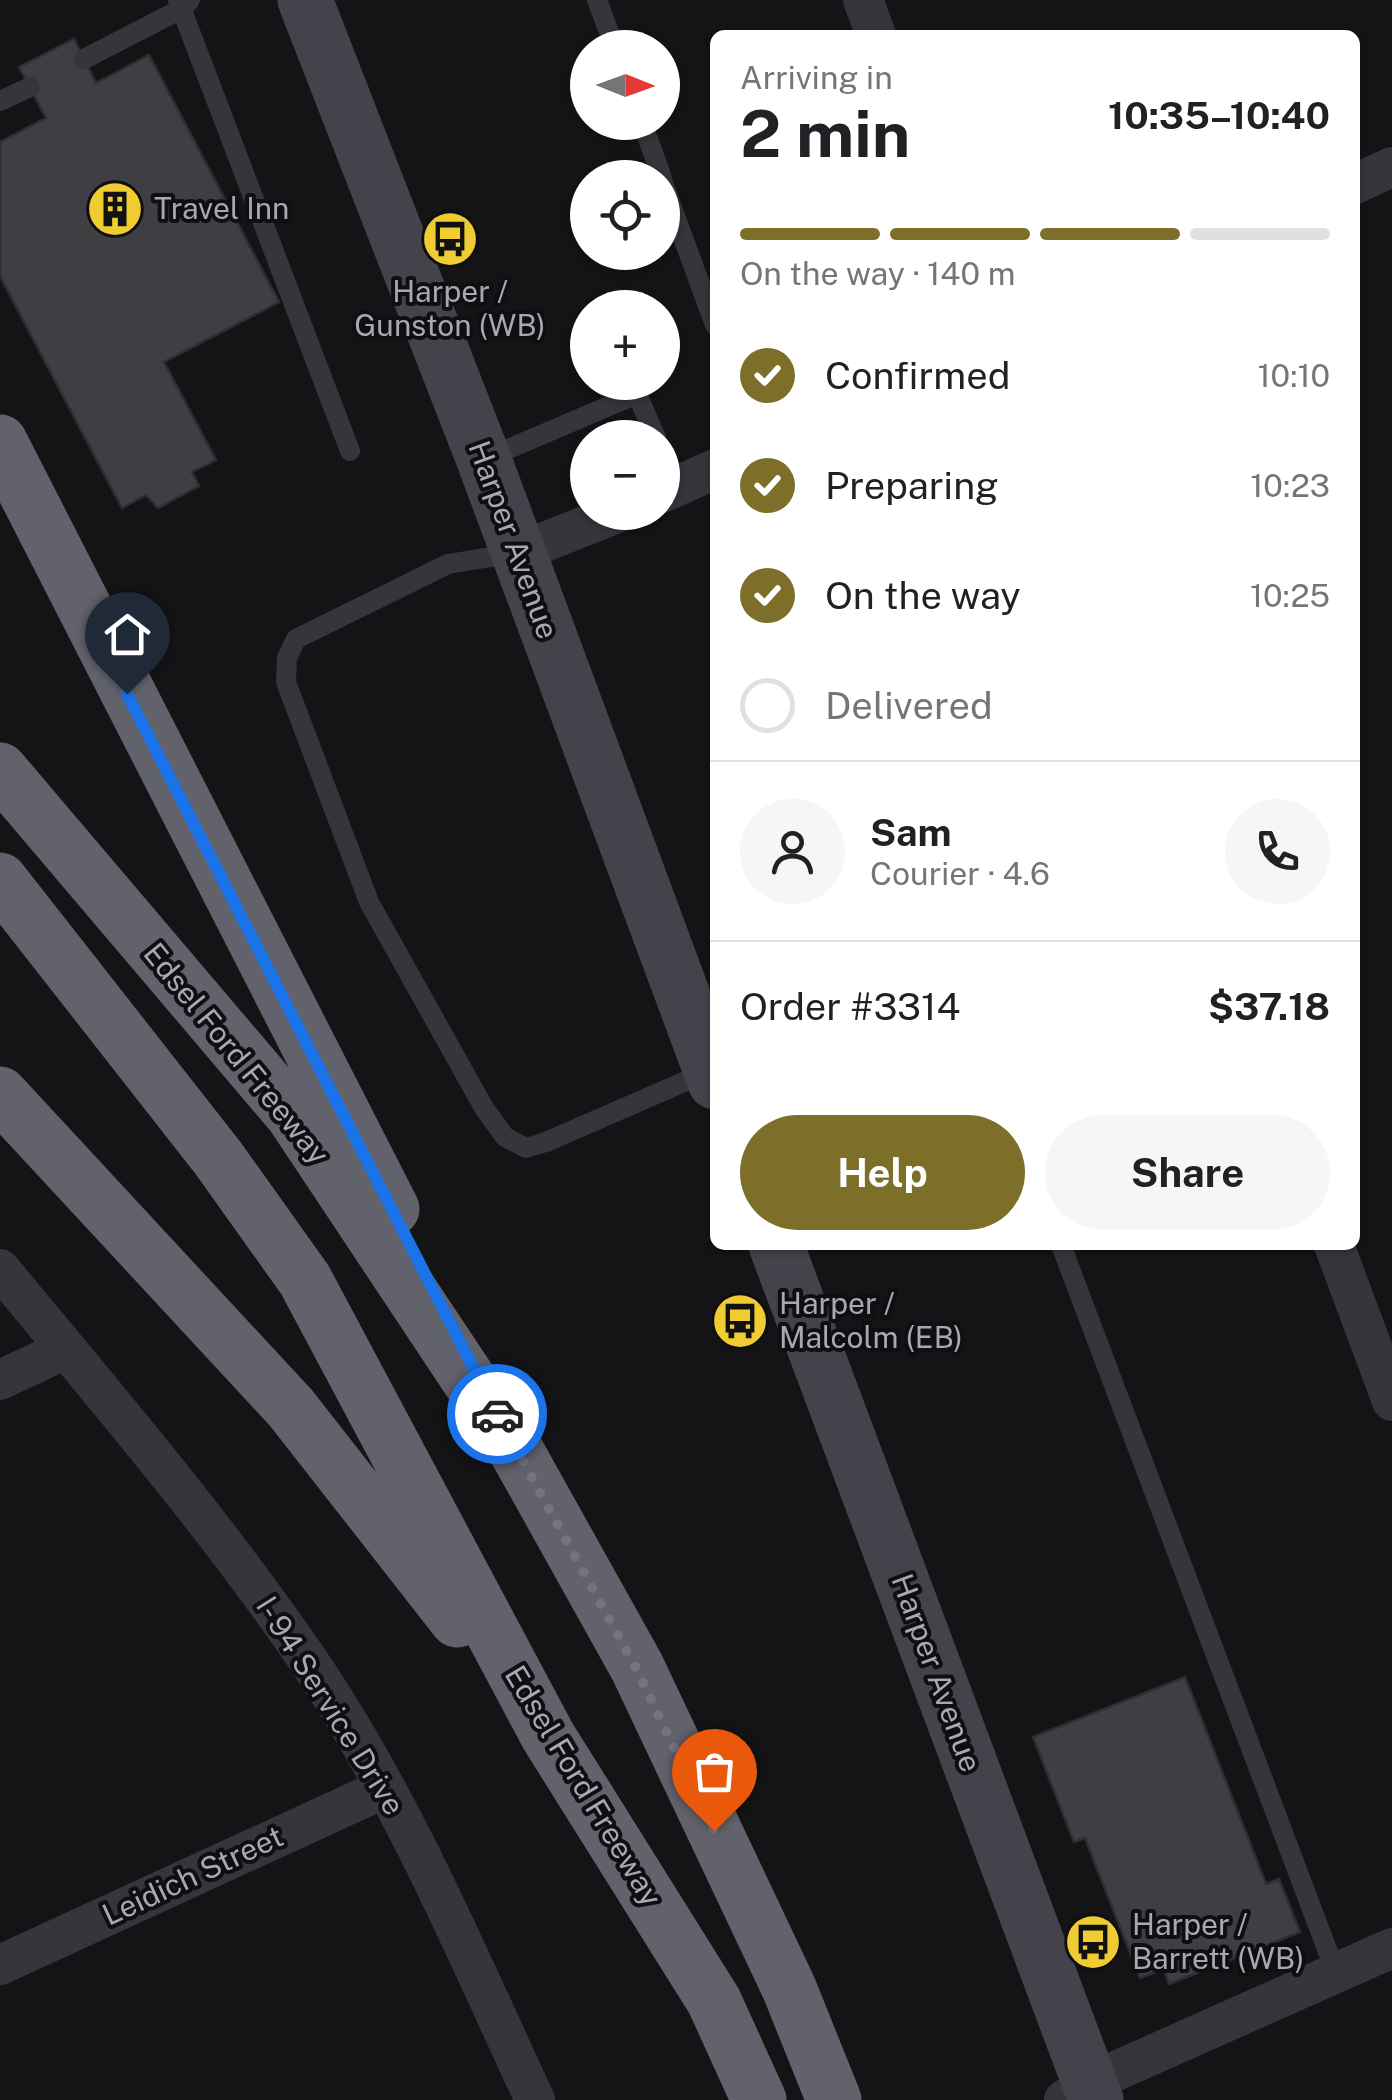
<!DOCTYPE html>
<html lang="en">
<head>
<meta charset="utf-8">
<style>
  body { margin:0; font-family:"Public Sans",sans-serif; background:#f6f6f6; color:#202124; height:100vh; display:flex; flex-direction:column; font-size:38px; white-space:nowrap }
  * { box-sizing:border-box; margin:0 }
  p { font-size:32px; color:#757577 }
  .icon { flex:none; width:55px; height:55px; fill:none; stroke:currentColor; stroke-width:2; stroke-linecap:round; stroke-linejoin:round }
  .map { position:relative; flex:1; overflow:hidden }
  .sheet { position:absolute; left:710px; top:30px; width:650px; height:1220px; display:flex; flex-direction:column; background:#fff; border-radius:15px; box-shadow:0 2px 8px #0004 }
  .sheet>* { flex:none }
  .needle { width:65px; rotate:91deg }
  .tools { position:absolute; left:570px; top:30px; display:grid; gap:20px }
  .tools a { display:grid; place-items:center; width:110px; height:110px; border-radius:50%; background:#fff; box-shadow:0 2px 8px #0004; font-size:50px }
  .pin { position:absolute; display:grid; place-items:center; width:85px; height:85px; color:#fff; margin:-102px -42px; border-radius:50% 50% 50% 0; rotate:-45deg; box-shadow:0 0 10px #0007 }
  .pin .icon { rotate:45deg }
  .courier { position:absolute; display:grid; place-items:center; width:100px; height:100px; margin:-50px; border:8px solid #1a73e8; border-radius:50%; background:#fff; color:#222; box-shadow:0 2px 12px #0007 }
  .overview em { font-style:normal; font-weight:700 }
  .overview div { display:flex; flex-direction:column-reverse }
  .overview { display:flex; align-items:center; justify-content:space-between; height:170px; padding:0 30px }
  h1 { font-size:65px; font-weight:700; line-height:75px }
  .bar { display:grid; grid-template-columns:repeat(4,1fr); gap:15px 10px; align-content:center; height:120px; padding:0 30px }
  .bar i { height:12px; border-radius:8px; background:#e0e0e0 }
  .bar .active { background:#7d6e2a }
  .bar p { grid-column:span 4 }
  .line { display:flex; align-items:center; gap:25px; padding:0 30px; border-top:2px solid #e0e0e0 }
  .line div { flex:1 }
  .round { display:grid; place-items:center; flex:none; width:105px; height:105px; border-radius:52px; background:#f6f6f6 }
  ol { padding:0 30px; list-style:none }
  li { display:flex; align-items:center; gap:30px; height:110px }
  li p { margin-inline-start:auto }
  li .icon { padding:10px; border-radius:50%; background:#7d6e2a; color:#fff; stroke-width:4 }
  li:last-child { color:#757577 }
  li i { width:55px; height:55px; border:5px solid #e0e0e0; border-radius:50% }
  .action { display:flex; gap:20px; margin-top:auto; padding:20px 30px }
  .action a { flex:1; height:115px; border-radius:60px; background:#7d6e2a; color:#fff; font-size:40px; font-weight:700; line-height:115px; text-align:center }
  .action a+a { background:#f6f6f6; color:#202124 }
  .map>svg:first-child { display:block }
  .building { fill:#3e3e43; stroke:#2f2e32; stroke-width:2.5 }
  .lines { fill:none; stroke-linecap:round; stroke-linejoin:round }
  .lane { stroke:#35353b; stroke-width:20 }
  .street { stroke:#35353b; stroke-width:40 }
  .secondary { stroke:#43444b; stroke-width:55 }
  .highway { stroke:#61626c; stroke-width:55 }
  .done { stroke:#73747e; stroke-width:10; stroke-dasharray:0 18 }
  .route { stroke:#1a73e8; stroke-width:12 }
  .labels { text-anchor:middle; stroke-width:8; stroke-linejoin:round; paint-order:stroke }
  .poi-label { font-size:30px; fill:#a6a8b6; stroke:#0f0f11; text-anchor:start }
  .street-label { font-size:30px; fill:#a6a8b6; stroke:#0f0f11 }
</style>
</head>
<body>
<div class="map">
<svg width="1392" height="2100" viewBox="0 0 1392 2100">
  <rect width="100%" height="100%" fill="#141416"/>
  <!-- building -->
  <path class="building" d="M74 39 96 83 149 55 279 302 164 362 216 460 192 472 199 486 158 508 146 495 122 508 0 276V142L46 118 19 67Z
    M1185 1677 1266 1884 1279 1879 1300 1932 1169 1984 1164 1969 1140 1978 1085 1838 1074 1842 1033 1737Z"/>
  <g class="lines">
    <!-- lane -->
    <path class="lane" d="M178 0 350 451
      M597 0 615 48
      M84 59 183 8 190 0
      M0 101 30 87
      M642 122 662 178
      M662 180 715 325
      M662 453 677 487
      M485 459 637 394 656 438
      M515 553 448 564 296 639 287 658 286 682 369 902 484 1108 505 1137 526 1148 546 1142 709 1071
      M1061 1245 1336 1973"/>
    <!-- street -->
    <path class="street" d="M863 0 876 35
      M1355 184 1392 167
      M662 493 715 469
      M517 553 620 512
      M1334 1245 1392 1401
      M0 1269C109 1401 222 1532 318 1675 406 1808 468 1956 535 2100
      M0 1380 66 1349
      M0 1965 385 1788
      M1064 2100 1089 2083 1392 1948"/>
    <!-- secondary -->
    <path class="secondary" d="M305 0 484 460 715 1082
      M776 1245 1096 2100"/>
    <!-- highway -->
    <path class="highway" d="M0 442 392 1209
      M0 770 293 1115 517 1452 637 1667 789 1988 834 2100
      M0 880 218 1158 305 1280 548 1736 714 2001 759 2100
      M0 1094 291 1408 457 1620"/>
  </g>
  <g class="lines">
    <!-- done -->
    <path class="done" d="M497 1414 636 1668 714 1831"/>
    <!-- route -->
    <path class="route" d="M127 694 497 1414"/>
  </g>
  <!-- icons -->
  <defs>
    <g id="building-disc" transform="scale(2.875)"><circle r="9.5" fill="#efcc32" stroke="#0f0f11"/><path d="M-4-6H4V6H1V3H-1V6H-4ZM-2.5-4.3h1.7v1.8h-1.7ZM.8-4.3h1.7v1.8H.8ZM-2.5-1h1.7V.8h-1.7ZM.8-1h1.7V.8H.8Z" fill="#111"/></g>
    <g id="bus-disc" transform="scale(2.875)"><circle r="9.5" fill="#efcc32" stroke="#0f0f11"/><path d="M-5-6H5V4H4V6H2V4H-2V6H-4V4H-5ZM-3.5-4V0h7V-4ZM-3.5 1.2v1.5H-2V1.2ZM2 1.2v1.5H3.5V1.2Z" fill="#111"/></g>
  </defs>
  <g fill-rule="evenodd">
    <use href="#building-disc" x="115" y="209"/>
    <use href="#bus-disc" x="450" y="239"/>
    <use href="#bus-disc" x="740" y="1321"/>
    <use href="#bus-disc" x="1093" y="1942"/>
  </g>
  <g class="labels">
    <!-- poi labels -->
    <g class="poi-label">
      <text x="154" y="219">Travel Inn</text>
      <text x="450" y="302" text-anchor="middle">Harper /<tspan x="450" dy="34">Gunston (WB)</tspan></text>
      <text x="779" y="1314">Harper /<tspan x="779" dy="34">Malcolm (EB)</tspan></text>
      <text x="1132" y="1935">Harper /<tspan x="1132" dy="34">Barrett (WB)</tspan></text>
    </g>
    <!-- street labels -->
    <g class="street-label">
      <text transform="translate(513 540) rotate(70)" y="10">Harper Avenue</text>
      <text transform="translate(236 1054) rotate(51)" y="10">Edsel Ford Freeway</text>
      <text transform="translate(936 1673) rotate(70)" y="10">Harper Avenue</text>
      <text transform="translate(330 1706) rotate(58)" y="10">I- 94 Service Drive</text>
      <text transform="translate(583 1786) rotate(59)" y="10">Edsel Ford Freeway</text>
      <text transform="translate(193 1876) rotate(-25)" y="10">Leidich Street</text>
    </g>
  </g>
</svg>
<div class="tools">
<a><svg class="needle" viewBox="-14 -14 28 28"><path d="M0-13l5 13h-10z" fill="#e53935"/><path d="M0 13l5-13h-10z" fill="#757577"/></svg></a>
<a><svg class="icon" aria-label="locate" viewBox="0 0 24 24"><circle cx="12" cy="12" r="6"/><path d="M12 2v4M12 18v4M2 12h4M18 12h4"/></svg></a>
<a>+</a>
<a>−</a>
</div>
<div class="pin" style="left:714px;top:1831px;background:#ea580c"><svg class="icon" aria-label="bag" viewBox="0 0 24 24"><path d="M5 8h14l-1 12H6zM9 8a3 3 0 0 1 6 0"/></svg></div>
<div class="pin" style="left:127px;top:694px;background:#1f2937"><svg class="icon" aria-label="home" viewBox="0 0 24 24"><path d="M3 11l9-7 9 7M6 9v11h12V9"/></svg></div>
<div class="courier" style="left:497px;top:1414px"><svg class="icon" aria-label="car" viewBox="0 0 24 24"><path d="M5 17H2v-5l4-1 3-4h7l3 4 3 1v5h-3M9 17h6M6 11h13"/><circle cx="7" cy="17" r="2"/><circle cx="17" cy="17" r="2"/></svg></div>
<section class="sheet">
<div class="overview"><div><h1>2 min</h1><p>Arriving in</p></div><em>10:35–10:40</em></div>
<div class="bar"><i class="active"></i><i class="active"></i><i class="active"></i><i></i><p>On the way · 140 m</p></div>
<ol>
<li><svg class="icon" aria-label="check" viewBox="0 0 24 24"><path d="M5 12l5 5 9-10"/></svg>Confirmed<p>10:10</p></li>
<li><svg class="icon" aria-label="check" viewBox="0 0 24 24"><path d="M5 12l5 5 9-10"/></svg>Preparing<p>10:23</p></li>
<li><svg class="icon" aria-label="check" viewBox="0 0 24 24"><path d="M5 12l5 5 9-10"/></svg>On the way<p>10:25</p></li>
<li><i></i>Delivered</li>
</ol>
<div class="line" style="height:180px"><a class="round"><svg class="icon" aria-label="person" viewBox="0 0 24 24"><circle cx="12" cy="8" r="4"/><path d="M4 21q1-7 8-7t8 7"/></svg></a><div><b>Sam</b><p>Courier · 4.6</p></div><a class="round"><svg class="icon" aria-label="phone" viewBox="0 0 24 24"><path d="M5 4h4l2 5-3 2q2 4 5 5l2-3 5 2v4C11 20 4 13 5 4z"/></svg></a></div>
<div class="line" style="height:130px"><div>Order #3314</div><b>$37.18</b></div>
<div class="action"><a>Help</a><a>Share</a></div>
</section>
</div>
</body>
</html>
